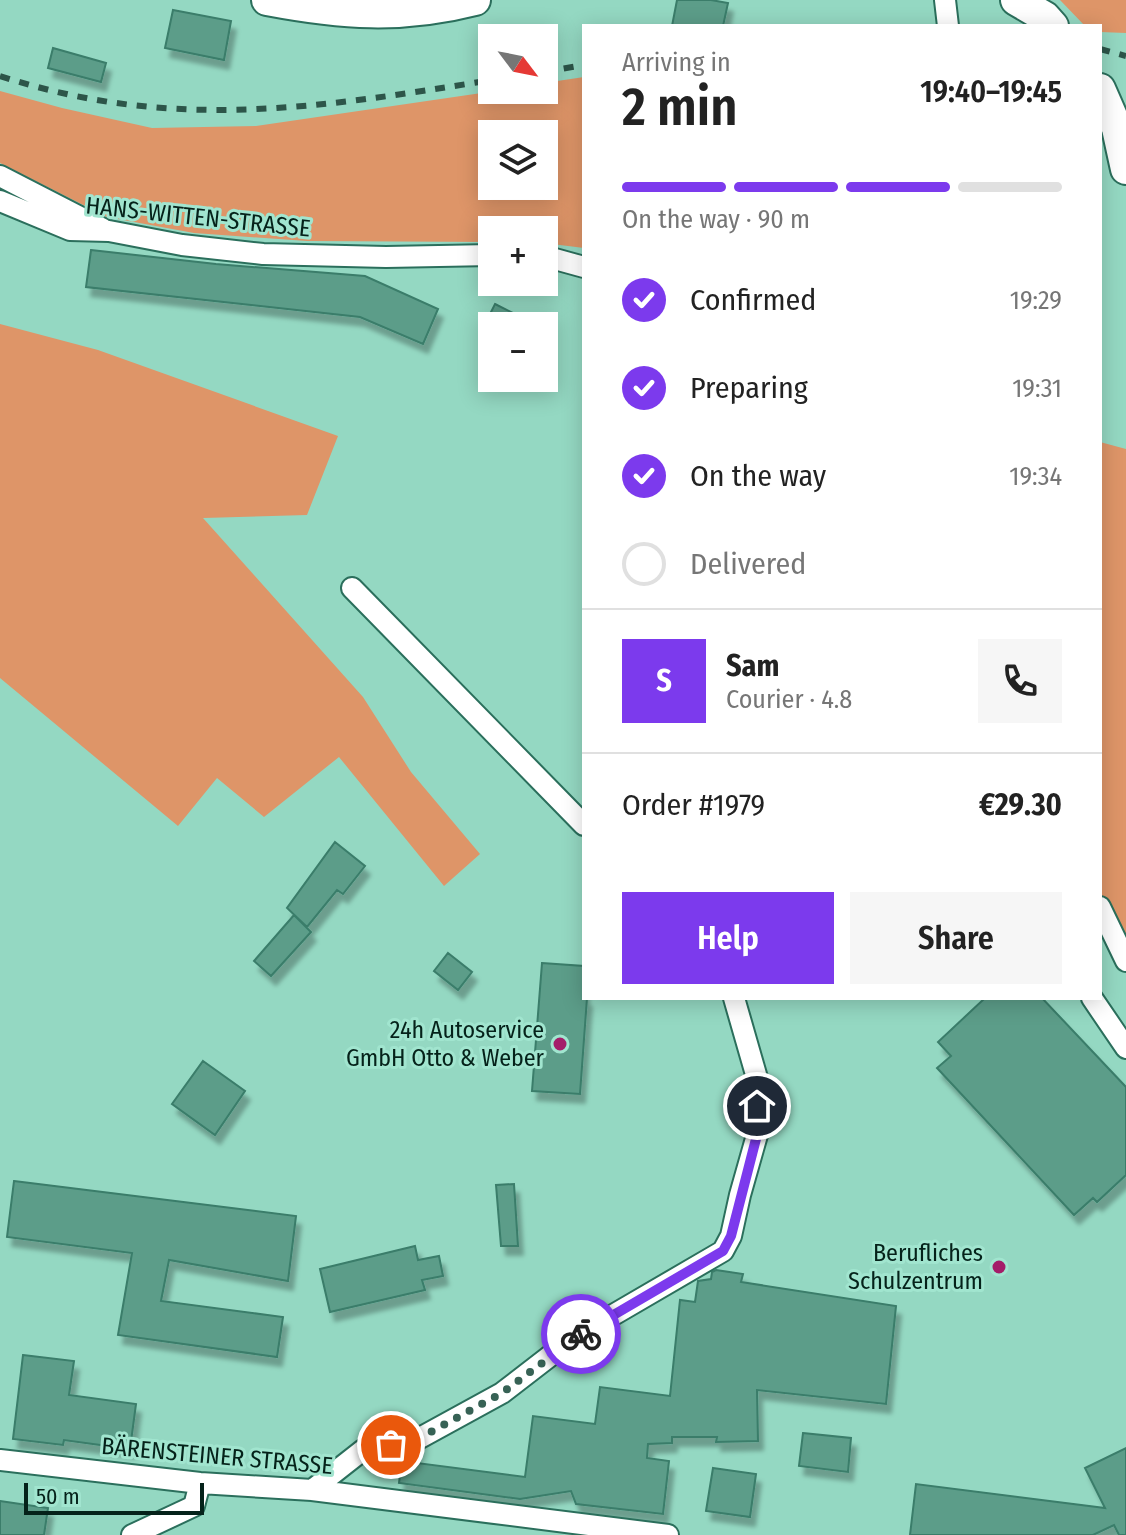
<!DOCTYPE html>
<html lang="en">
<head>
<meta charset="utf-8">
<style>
  body { margin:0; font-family:"Fira Sans Condensed",sans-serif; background:#f6f6f6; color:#222; height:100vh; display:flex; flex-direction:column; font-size:30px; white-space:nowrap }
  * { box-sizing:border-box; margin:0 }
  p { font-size:26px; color:#767676 }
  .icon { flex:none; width:44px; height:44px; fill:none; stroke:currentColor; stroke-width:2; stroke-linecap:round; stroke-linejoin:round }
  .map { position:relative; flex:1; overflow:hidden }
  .panel { position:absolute; left:582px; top:24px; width:520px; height:976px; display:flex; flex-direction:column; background:#fff; border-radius:0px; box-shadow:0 4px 20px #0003 }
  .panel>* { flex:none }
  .needle { width:52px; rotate:122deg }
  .controls { position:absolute; left:478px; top:24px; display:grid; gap:16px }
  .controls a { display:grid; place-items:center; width:80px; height:80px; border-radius:0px; background:#fff; box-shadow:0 4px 20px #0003; font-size:40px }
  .scale { position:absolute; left:24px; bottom:20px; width:180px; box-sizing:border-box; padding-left:8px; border:4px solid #05221a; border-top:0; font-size:22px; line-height:28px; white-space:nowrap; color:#05221a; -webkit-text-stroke:6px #a1e5cf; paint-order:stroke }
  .pin { position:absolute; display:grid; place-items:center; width:68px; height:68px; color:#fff; margin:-34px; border:4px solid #fff; border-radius:50%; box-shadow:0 2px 8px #0007 }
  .courier { position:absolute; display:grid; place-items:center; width:80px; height:80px; margin:-40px; border:6px solid #7c3aed; border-radius:50%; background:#fff; color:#222; box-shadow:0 2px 10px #0007 }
  .head em { font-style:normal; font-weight:600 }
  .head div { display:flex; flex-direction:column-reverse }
  .head { display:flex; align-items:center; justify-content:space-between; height:136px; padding:0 40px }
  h1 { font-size:52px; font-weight:600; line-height:60px }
  .bar { display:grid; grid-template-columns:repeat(4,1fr); gap:12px 8px; align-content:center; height:96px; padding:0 40px }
  .bar i { height:10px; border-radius:6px; background:#e0e0e0 }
  .bar .selected { background:#7c3aed }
  .bar p { grid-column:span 4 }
  .line { display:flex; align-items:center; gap:20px; padding:0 40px; border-top:2px solid #e0e0e0 }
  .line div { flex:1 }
  .round { display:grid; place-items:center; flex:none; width:84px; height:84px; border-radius:0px; background:#f6f6f6 }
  ol { padding:0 40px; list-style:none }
  li { display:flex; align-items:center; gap:24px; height:88px }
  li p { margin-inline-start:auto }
  li .icon { padding:8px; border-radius:50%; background:#7c3aed; color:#fff; stroke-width:4 }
  li:last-child { color:#767676 }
  li i { width:44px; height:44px; border:4px solid #e0e0e0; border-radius:50% }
  .cta { display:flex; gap:16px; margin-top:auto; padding:16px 40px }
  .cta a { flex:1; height:92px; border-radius:0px; background:#7c3aed; color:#fff; font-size:32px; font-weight:600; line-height:92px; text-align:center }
  .cta a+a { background:#f6f6f6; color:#222 }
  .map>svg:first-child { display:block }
  .green { fill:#de9568; fill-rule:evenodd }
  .building { fill:#5b9d89; stroke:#3a7d6a; stroke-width:2; filter:url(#shadow) }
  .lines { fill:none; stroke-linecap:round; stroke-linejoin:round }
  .street-casing { stroke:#2b6f5c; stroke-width:24 }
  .primary-casing { stroke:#2b6f5c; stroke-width:34 }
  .street { stroke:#fff; stroke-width:20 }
  .primary { stroke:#fff; stroke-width:30 }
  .rail { stroke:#2d5549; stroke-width:6; stroke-dasharray:10 10; stroke-linecap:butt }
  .done { stroke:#376255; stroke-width:8; stroke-dasharray:0 14.4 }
  .route { stroke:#7c3aed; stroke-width:10 }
  .poi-dot { fill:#a41d69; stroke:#a1e5cf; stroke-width:3 }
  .labels { text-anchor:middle; stroke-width:6; stroke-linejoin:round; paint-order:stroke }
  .street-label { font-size:24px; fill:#05221a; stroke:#a1e5cf }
  .poi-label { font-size:24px; fill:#05221a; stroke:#a1e5cf; text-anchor:end }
</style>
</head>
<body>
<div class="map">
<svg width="1126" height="1535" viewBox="0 0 1126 1535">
  <defs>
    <filter id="shadow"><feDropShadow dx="5" dy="9" stdDeviation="2" flood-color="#0004"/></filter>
  </defs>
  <rect width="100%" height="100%" fill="#94d8c2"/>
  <!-- green -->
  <path class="green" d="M1060 0H1126V33L1100 32V26H1085Z
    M584 77V248L544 243V230H492V242L307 241 194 233 107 217 0 163V91L62 108 152 128 256 126 502 90H544V83ZM544 134V186H492V134Z
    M0 324 98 350 338 436 307 515 203 518 363 697 411 772 480 854 444 886 339 757 264 817 217 778 178 826 0 678Z
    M1100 442 1126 449V961L1100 907Z"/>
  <!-- building -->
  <path class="building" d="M677 0H711L728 3 723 26H672Z
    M173 10 231 21 224 60 165 48Z
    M53 48 106 63 101 82 48 68Z
    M91 250 216 264 365 276 438 309 423 344 360 317 86 287Z
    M495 304 539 326H484Z
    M335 842 365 866 343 894 337 890 307 927 287 908Z
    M294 915 311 932 271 976 254 961Z
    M448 953 472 972 458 990 434 971Z
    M542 963 584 966V998H587L580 1094 532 1091Z
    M985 998H1042L1126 1087V1175L1097 1202 1093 1198 1074 1215 937 1068 951 1056 938 1042Z
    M203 1061 245 1091 215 1135 172 1104Z
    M14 1181 296 1216 288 1281 169 1260 161 1301 283 1317 277 1357 118 1335 132 1253 7 1237Z
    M514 1184 518 1246H501L496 1185Z
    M415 1246 418 1260 439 1256 443 1276 422 1280 425 1290 330 1312 320 1269Z
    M716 1270 743 1274 741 1282 896 1306 886 1404 757 1390 758 1441 716 1442 717 1437H672V1443L648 1444 647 1458 669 1461 663 1514 576 1504 571 1491 520 1499 399 1483 402 1461 525 1477 533 1416 595 1424 600 1387 670 1396 680 1300 695 1302 698 1281 711 1279 712 1272Z
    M23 1355 74 1361 69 1395 136 1404 130 1449 64 1440 63 1445 13 1439Z
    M803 1433 851 1438 848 1472 799 1466Z
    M1126 1448V1535H1119L1114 1525 1093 1535H910L916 1484 1105 1508 1085 1468Z
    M713 1468 756 1474 750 1517 706 1511Z
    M0 1501 48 1508 44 1535H0Z"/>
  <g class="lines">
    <!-- street casing -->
    <g class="street-casing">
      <path id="street" d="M945 0 948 26
        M0 176 103 229
        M0 201 70 230 109 231 182 245 263 254 386 257 492 255
        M544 256 584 267
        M352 588 584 825
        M1100 907 1126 961
        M1092 998 1126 1048
        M0 1460 200 1483 312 1490 668 1535
        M312 1490 363 1450 418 1439 502 1393 572 1339 723 1251 731 1236 740 1195 757 1135V1078L734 998
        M132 1535 194 1506 200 1483"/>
    </g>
    <!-- primary casing -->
    <g class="primary-casing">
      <path id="primary" d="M267 0C341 14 401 19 475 0
        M1016 0 1045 17 1053 26
        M1100 89 1117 128 1126 169"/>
    </g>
    <!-- street -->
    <use href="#street" class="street"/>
    <!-- primary -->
    <use href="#primary" class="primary"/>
    <!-- rail -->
    <path class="rail" d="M1100 49 1126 56
      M544 72 584 65
      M0 76C173 132 317 108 492 80"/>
  </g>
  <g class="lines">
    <!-- done -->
    <path class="done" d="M391 1445 418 1439 502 1393 581 1334"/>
    <!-- route -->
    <path class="route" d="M581 1334 723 1251 731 1236 757 1135V1106"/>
  </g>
  <!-- markers -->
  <g class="poi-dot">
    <circle cx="560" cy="1044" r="8"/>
    <circle cx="999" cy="1267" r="8"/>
  </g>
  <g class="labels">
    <!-- street labels -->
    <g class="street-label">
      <text transform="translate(198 217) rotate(6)" y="8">HANS-WITTEN-STRASSE</text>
      <text transform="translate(217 1456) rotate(5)" y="8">BÄRENSTEINER STRASSE</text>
    </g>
    <!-- poi labels -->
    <g class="poi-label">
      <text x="544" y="1038">24h Autoservice<tspan x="544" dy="28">GmbH Otto &amp; Weber</tspan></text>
      <text x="983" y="1261">Berufliches<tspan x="983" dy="28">Schulzentrum</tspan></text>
    </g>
  </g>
</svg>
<div class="controls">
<a><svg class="needle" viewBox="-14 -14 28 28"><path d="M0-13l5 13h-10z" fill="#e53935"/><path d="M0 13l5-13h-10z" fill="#767676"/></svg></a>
<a><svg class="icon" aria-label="layers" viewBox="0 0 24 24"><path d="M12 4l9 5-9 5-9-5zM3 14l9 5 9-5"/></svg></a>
<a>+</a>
<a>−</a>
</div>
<div class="scale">50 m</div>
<div class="pin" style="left:391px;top:1445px;background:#ea580c"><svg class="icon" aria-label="bag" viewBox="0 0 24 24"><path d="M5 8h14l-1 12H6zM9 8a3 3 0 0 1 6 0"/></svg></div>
<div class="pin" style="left:757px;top:1106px;background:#1f2937"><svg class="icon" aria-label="home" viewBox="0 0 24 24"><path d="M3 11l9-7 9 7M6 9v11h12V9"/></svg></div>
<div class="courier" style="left:581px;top:1334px"><svg class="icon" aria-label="bike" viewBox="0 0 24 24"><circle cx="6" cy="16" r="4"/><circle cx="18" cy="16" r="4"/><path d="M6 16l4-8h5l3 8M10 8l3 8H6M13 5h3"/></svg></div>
<section class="panel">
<div class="head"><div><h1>2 min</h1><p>Arriving in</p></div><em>19:40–19:45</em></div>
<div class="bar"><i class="selected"></i><i class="selected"></i><i class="selected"></i><i></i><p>On the way · 90 m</p></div>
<ol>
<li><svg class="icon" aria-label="check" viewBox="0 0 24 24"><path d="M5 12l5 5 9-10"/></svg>Confirmed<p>19:29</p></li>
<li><svg class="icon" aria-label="check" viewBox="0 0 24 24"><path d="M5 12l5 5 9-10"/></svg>Preparing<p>19:31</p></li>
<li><svg class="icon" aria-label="check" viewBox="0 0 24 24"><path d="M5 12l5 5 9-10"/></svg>On the way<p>19:34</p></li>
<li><i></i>Delivered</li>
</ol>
<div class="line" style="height:144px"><b class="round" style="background:#7c3aed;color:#fff">S</b><div><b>Sam</b><p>Courier · 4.8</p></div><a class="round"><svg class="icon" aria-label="phone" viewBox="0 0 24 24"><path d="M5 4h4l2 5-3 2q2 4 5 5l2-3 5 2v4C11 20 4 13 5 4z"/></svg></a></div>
<div class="line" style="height:104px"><div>Order #1979</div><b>€29.30</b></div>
<div class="cta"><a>Help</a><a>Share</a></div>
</section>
</div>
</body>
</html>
